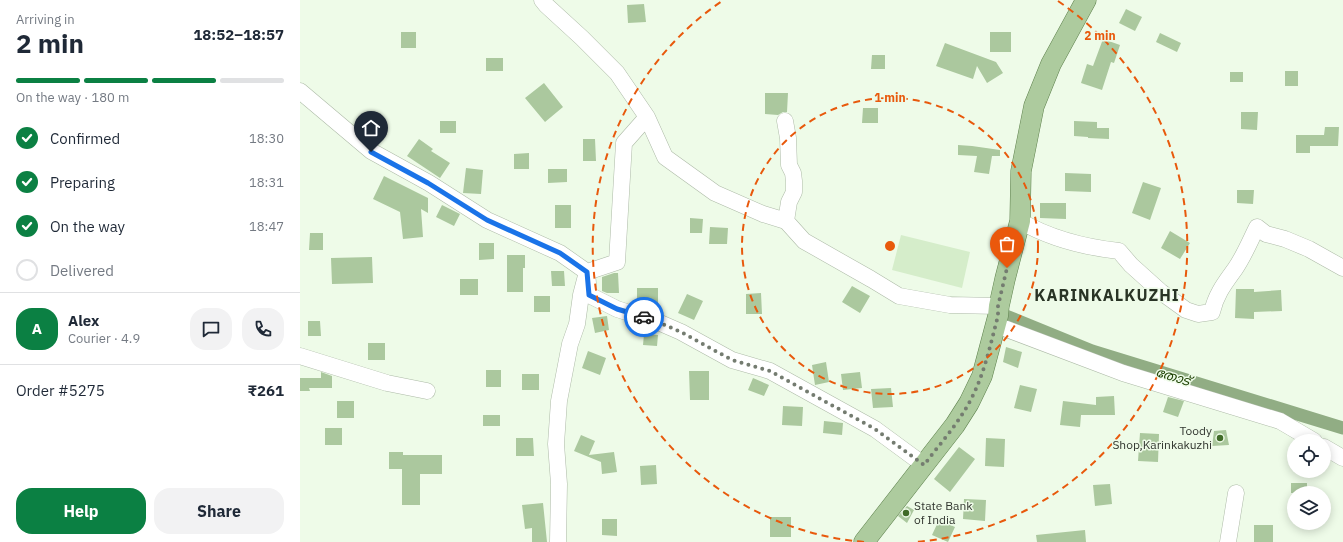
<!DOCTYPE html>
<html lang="en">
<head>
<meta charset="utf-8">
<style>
  body { margin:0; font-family:"IBM Plex Sans","Noto Sans Malayalam",sans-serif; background:#f2f2f3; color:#1f2937; height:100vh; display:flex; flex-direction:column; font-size:15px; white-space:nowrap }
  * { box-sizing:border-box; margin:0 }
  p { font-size:13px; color:#747a83 }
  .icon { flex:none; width:22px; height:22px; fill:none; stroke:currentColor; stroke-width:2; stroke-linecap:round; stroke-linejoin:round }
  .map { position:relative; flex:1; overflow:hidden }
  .sheet { display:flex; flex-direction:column; background:#fff; width:300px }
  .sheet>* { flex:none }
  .buttons { position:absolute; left:987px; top:434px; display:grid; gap:8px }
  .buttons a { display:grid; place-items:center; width:44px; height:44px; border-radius:50%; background:#fff; box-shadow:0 2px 10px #0003; font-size:20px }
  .pin { position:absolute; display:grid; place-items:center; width:34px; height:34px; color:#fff; margin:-41px -17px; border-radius:50% 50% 50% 0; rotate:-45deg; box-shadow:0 0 4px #0007 }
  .pin .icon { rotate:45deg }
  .courier { position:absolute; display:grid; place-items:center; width:40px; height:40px; margin:-20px; border:3px solid #1a73e8; border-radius:50%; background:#fff; color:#222; box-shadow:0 1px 5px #0007 }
  .headline em { font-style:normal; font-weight:800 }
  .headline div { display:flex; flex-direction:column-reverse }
  .headline { display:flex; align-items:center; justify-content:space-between; height:68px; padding:0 16px }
  h1 { font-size:26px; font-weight:800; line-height:30px }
  .bar { display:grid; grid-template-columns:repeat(4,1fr); gap:6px 4px; align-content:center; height:48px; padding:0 16px }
  .bar i { height:5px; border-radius:3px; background:#e0e1e3 }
  .bar .active { background:#0b8043 }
  .bar p { grid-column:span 4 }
  .line { display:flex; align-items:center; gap:10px; padding:0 16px; border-top:1px solid #e0e1e3 }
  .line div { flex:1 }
  .round { display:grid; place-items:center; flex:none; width:42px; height:42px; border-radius:16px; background:#f2f2f3 }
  ol { padding:0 16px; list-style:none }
  li { display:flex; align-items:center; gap:12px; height:44px }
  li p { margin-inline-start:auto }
  li .icon { padding:4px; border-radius:50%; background:#0b8043; color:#fff; stroke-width:4 }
  li:last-child { color:#747a83 }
  li i { width:22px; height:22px; border:2px solid #e0e1e3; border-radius:50% }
  .action { display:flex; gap:8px; margin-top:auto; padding:8px 16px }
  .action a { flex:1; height:46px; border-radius:16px; background:#0b8043; color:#fff; font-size:16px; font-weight:800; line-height:46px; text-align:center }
  .action a+a { background:#f2f2f3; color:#1f2937 }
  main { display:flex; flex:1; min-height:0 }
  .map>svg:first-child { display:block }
  .green { fill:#d5edca }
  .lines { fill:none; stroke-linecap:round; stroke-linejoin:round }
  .canal { stroke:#91ad84; stroke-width:13 }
  .building { fill:#abc89e }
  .minor-casing { stroke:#adbaa7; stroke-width:17 }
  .major-casing { stroke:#5e814d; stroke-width:21 }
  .minor { stroke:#fff; stroke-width:16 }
  .major { stroke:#adcb9e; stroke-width:20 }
  .done { stroke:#747c70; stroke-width:4; stroke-dasharray:0 7.2 }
  .route { stroke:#1a73e8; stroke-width:5 }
  .ring { fill:none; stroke:#e8590c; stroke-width:2; stroke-dasharray:7 5 }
  .poi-dot { fill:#406b28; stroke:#eefbe8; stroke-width:1.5 }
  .labels { text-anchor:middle; stroke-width:3; stroke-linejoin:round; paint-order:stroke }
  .poi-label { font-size:12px; fill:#323730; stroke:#eefbe8; text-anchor:end }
  .water-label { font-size:13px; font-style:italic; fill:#1f4205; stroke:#eefbe8 }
  .district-label { font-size:16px; font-weight:bold; letter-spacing:1px; fill:#293425; stroke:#eefbe8 }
  .centre { fill:#e8590c; stroke:#eefbe8; stroke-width:2 }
  .ring-label { font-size:12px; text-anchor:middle; font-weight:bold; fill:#e8590c; stroke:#eefbe8; stroke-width:3; stroke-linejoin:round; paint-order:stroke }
</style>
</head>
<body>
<main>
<section class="sheet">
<div class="headline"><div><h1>2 min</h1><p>Arriving in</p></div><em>18:52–18:57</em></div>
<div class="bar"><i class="active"></i><i class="active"></i><i class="active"></i><i></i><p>On the way · 180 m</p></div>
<ol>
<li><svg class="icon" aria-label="check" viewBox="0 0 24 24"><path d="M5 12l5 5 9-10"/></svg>Confirmed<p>18:30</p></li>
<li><svg class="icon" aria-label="check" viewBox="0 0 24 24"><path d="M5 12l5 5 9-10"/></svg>Preparing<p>18:31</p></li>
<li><svg class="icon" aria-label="check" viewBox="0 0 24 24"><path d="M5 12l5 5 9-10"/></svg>On the way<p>18:47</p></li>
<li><i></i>Delivered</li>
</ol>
<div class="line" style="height:72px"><b class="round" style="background:#0b8043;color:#fff">A</b><div><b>Alex</b><p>Courier · 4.9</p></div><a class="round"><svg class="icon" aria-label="chat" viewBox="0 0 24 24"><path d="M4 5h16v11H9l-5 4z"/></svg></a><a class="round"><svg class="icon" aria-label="phone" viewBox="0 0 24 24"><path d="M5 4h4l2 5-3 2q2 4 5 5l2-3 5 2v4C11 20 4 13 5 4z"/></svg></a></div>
<div class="line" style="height:52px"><div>Order #5275</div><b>₹261</b></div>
<div class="action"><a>Help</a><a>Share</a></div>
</section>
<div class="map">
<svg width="1043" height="542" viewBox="0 0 1043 542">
  <rect width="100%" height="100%" fill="#eefbe8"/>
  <!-- green -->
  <path class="green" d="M601 235 670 252 662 288 592 270Z"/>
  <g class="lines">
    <!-- canal -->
    <path class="canal" d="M706 316 792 351 1043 428"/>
  </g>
  <!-- building -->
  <path class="building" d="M344 4 346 22 328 23 327 5Z
    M826 9 842 17 835 31 819 23Z
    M101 32H116V48H101Z
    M690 32H711V52H690Z
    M860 33 881 43 877 52 856 42Z
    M803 39 820 45 814 63 811 62 802 90 781 83 787 64 793 66Z
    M645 43 696 62 703 73 687 83 677 66 673 79 636 66Z
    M572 55H585V69H571Z
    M186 58H203V71H186Z
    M985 71H998V86H985Z
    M930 72H943V82H930Z
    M244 83 263 107 245 122 225 98Z
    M465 93H488L487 112H483L478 115 465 114Z
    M563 108H578V123H562Z
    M941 112H958L957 130 941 129Z
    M140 121H156V133H140Z
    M774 121 797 122V128H809V139L788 138V137L774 136Z
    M1025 127H1039L1038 146H1010V153H996V135H1024Z
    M119 139 133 149 131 151 150 163 140 178 107 156Z
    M283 139H295L296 161H283Z
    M658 145 672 146 700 150V156H692L689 174 674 172 677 156 658 155Z
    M229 153V169H214V154Z
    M166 168 183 170 181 194 163 193Z
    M248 169H267V182L248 183Z
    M765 173 791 174V192L765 191Z
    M84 176 128 198V213L121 209 123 237 103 239 100 212 73 199Z
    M843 182 861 188 850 220 832 213Z
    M937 190H954L953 204 937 203Z
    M740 203H766V219L740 218Z
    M142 205 160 214 154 226 136 217Z
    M255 205H271V228H255Z
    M390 218 403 219 402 233H390Z
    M410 227 428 228 427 244H409Z
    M870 231 890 243 880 259 861 248Z
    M10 233H23V250H9Z
    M179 243H194V259L179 260Z
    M207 255H225V268H223V292H207Z
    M72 257 73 283 32 284 31 258Z
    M251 271H264L265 286H252Z
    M314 273H318L319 293H307L302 291V277Z
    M160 279H178V295H160Z
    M552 286 570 296 560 313 542 302Z
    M337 288H358V305H337Z
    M936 289H954V292L981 290 982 311 954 312V319L935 318Z
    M461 293 462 314H446V294Z
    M387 294 403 301 394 320 378 313Z
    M234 296H250V312H234Z
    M307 316 309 330 295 333 292 318Z
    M8 321H20L21 336H8Z
    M344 334 358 335 357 346 343 345Z
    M68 343H85V360H68Z
    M706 347 722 352 718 368 703 362Z
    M288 351 306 358 300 375 282 368Z
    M526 362 529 382 515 385 512 365Z
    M186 370H201V387H186Z
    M389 371H409V400H390Z
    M21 372 32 376V388H9L10 391H0V378H21Z
    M560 372 562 388 543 390 541 374Z
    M222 374H239V390H222Z
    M453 378 469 385 464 396 448 390Z
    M720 385 737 389 731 412 714 408Z
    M591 388 593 407 573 408 571 389Z
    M814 396 815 415H781L780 427 760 425 763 401 796 405V397Z
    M868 397 884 401 878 417 863 412Z
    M37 401H54V418H37Z
    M483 406 503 407 502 426 482 425Z
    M183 415H200V426H183Z
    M524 421 543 423 542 435 523 433Z
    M25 428H42V445H25Z
    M926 430 929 445 912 446 914 431Z
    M840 433 859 434 858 462 838 461Z
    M281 435 295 441 289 455 314 452 317 472 302 474 301 462 274 451Z
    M216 438H233L234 456H216Z
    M686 438 705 439 704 467 685 466Z
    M659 447 675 459 650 492 634 479Z
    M89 452H103V455H142V474H120V505H102V469H89Z
    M356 465 357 484 341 485 340 466Z
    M991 483H1007V493H991Z
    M810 484 812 504 795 506 793 485Z
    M664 499 686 500 685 521 663 519Z
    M243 503 247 542H232V528L225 529 222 505Z
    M607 506 614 510 607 523 598 516Z
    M470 517H491V537H470Z
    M302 519H317V536L302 535Z
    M639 520 655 527 648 542 632 535Z
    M954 525H973V542H954Z
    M785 530 786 542H737L736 535Z"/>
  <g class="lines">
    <!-- minor casing -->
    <g class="minor-casing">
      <path id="minor" d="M242 0 246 5 282 38 317 73 347 117 365 157 415 193 463 214 486 221 504 241 571 279 599 296 650 305 699 306
        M0 91 71 151 129 183 187 220 260 253 287 272 289 295 317 309 358 322 381 332 432 360 470 371 575 429 624 465
        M485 121 488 138 489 165 493 173 494 181V192L489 202 486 221
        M720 221C751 239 783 247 819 251L831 265 861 292 886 310 898 314 912 312C916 294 925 283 935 269 944 256 950 241 957 227L966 234 985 239 1009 249 1043 268
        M696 325 823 373 980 421 1014 441
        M0 356 87 383 127 391
        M1024 447 1043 458
        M258 542 259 484 256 444 259 401 270 344 277 324 281 295 287 272 317 262 324 143 347 117
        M928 542 936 493"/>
    </g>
    <!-- major casing -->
    <g class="major-casing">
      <path id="major" d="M564 542 655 425 669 403 682 376 698 316 699 306 705 279 720 221 721 171 734 106 751 64 786 0"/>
    </g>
    <!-- minor -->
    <use href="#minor" class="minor"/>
    <!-- major -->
    <use href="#major" class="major"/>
  </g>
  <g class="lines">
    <!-- done -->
    <path class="done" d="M344 317 358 322 381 332 432 360 470 371 575 429 624 465C639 445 657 425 669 403 684 376 690 346 698 316V306L707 268"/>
    <!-- route -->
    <path class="route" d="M71 152 128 183 187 220 260 253 287 272 289 295 317 309 344 317"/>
  </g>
  <!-- distance rings -->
  <g class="ring">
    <circle cx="590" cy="246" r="148"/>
    <path d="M564 542A297 297 0 0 1 422 1M758 1A297 297 0 0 1 616 542"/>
  </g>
  <!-- markers -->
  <g class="poi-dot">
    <circle cx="920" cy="438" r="4"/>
    <circle cx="606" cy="513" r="4"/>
  </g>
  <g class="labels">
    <!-- poi labels -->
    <g class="poi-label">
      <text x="912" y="435">Toody<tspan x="912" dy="14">Shop,Karinkakuzhi</tspan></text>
      <text x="614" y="510" text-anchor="start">State Bank<tspan x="614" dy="14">of India</tspan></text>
    </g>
    <!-- water labels -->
    <g class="water-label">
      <text transform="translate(873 376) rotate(17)" y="5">തോട്</text>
    </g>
    <!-- district labels -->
    <g class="district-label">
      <text x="807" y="301">KARINKALKUZHI</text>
    </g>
  </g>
  <circle cx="590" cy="246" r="6" class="centre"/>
  <g class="ring-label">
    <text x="800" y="40">2 min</text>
    <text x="590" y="102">1 min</text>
  </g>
</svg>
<div class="buttons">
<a><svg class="icon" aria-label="locate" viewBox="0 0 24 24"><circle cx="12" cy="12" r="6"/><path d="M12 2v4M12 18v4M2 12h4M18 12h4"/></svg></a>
<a><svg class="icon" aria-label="layers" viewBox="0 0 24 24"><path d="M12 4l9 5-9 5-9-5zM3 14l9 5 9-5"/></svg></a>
</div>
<div class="pin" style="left:707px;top:268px;background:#ea580c"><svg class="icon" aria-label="bag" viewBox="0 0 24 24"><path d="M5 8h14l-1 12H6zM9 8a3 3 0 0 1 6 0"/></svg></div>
<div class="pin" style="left:71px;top:152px;background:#1f2937"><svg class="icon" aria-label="home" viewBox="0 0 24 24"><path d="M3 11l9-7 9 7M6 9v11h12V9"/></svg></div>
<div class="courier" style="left:344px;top:317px"><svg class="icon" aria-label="car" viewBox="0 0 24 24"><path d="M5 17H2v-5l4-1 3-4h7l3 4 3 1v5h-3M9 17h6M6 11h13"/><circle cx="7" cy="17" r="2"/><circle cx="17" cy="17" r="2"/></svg></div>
</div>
</main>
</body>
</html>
